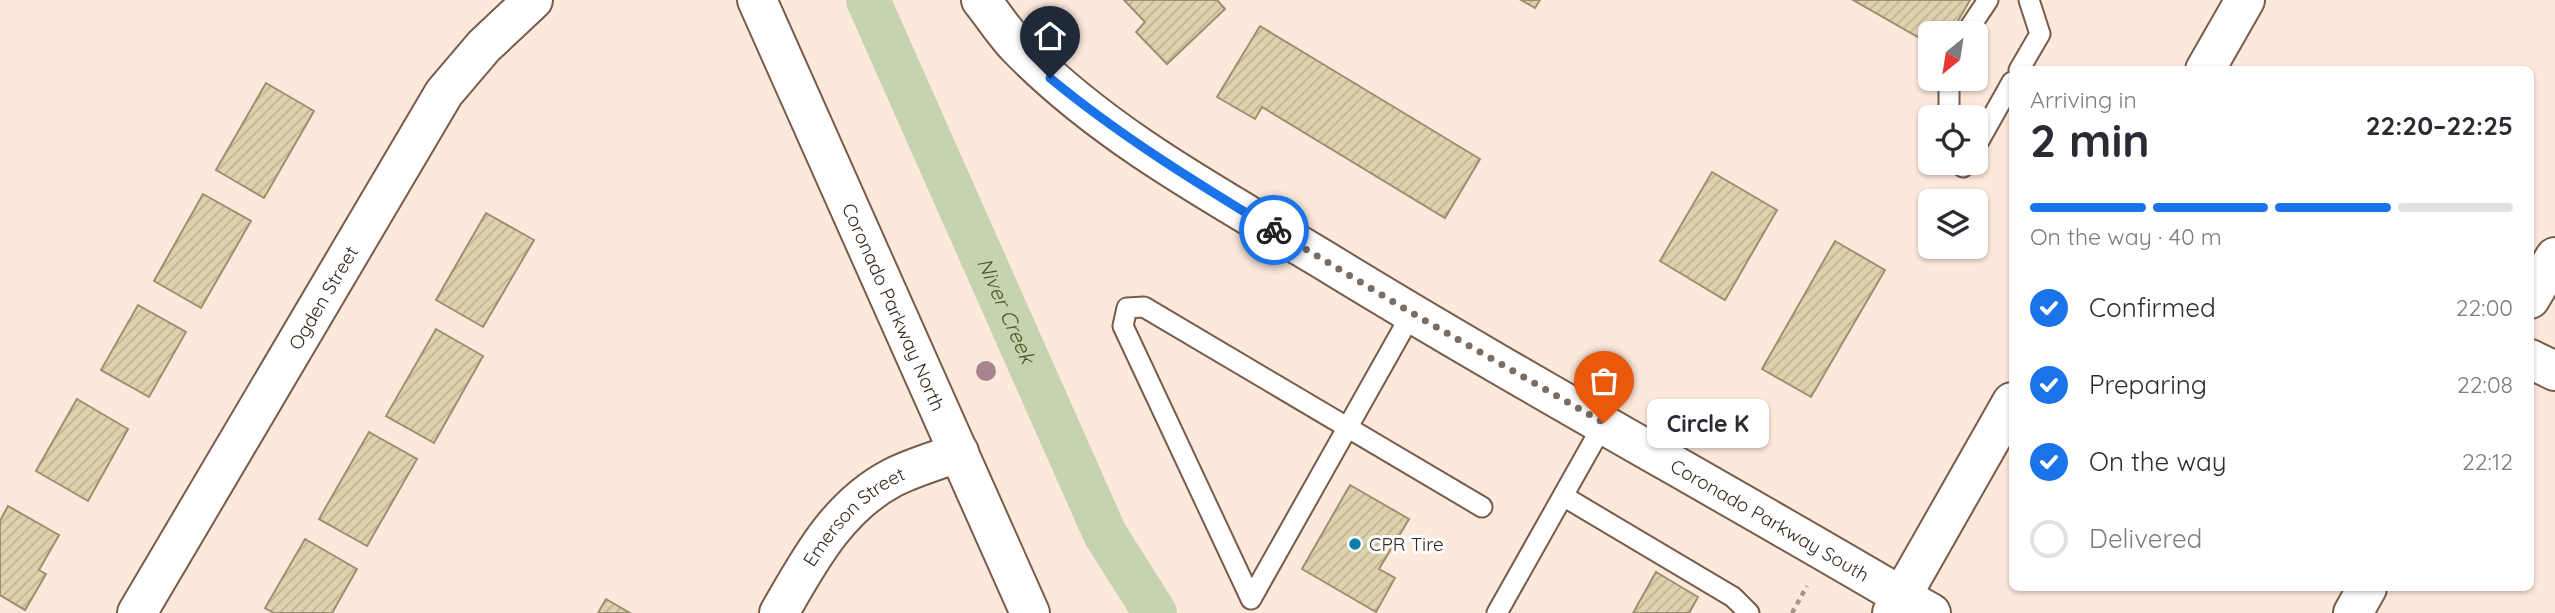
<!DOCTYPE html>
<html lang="en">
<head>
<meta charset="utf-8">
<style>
  body { margin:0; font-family:Quicksand,sans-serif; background:#f2f2f3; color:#2b2b33; height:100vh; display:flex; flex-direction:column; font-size:26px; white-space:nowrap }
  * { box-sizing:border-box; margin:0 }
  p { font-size:23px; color:#7c7c81 }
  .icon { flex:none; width:38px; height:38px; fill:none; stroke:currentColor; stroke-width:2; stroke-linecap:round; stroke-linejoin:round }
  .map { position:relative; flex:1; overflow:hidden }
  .side { position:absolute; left:2009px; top:66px; width:525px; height:525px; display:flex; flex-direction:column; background:#fff; border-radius:10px; box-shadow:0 2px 5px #0004 }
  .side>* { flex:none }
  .needle { width:46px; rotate:210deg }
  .controls { position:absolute; left:1918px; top:21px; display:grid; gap:14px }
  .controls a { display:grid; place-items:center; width:70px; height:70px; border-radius:10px; background:#fff; box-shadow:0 2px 5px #0004; font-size:35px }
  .pin { position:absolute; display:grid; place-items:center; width:60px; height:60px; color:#fff; margin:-72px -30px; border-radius:50% 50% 50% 0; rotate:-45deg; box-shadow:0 0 7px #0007 }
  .pin .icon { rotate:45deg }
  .courier { position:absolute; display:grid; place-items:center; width:70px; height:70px; margin:-35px; border:5px solid #1a73e8; border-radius:50%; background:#fff; color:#222; box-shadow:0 2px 9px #0007 }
  .bubble { position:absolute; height:49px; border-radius:10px; background:#fff; box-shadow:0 2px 5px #0004; font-size:23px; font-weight:700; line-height:49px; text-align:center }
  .head em { font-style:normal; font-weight:700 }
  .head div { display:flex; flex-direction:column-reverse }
  .head { display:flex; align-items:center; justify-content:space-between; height:119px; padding:0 21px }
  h1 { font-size:46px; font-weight:700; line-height:52px }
  .bar { display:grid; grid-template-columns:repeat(4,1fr); gap:10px 7px; align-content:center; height:84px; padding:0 21px }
  .bar i { height:9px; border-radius:5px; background:#e1e1e2 }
  .bar .current { background:#1a73e8 }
  .bar p { grid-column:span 4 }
  ol { padding:0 21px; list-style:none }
  li { display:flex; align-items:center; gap:21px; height:77px }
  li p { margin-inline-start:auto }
  li .icon { padding:7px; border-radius:50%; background:#1a73e8; color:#fff; stroke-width:4 }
  li:last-child { color:#7c7c81 }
  li i { width:38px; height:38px; border:4px solid #e1e1e2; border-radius:50% }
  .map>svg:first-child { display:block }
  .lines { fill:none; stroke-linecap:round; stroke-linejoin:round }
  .canal { stroke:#c5d3b0; stroke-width:44 }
  .building { fill:url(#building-hatch); stroke:#9c9070; stroke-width:2 }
  .service-casing { stroke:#785c49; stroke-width:23 }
  .minor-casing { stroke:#785c49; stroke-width:42 }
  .tertiary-casing { stroke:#785c49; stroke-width:42 }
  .secondary-casing { stroke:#785c49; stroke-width:42 }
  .path { stroke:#a6958a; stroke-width:4.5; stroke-dasharray:5 5; stroke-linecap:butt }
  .service { stroke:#fff; stroke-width:19 }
  .minor { stroke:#fff; stroke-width:38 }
  .tertiary { stroke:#fff; stroke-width:38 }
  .secondary { stroke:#fff; stroke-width:38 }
  .tree { fill:#a8858e }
  .done { stroke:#7b6c62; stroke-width:7; stroke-dasharray:0 12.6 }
  .route { stroke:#1a73e8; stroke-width:9 }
  .poi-dot { fill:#0e80a7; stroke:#fff; stroke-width:2.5 }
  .labels { text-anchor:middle; stroke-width:6; stroke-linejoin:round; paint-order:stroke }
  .street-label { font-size:19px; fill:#352820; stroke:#fff }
  .poi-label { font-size:19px; fill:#352820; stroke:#fff; text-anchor:start }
  .water-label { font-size:21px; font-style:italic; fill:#485a25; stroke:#fff }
</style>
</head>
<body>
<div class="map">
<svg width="2555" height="613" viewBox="0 0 2555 613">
  <defs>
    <pattern id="building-hatch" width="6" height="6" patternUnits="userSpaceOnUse" patternTransform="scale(1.75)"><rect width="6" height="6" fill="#ded1ad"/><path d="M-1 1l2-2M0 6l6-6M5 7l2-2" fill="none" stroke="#bfb395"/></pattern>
  </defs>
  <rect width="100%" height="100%" fill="#fde9dc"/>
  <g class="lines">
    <!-- canal -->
    <path class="canal" id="s1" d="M868 0 1105 534 1155 613"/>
  </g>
  <!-- building -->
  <path class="building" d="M1124 0H1217L1225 9 1167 64 1136 32 1145 22Z
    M1521 0H1540L1535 8Z
    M1853 0H1970L1951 33H1930V44Z
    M1260 26 1480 159 1445 218 1262 107 1255 119 1217 97Z
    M266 83 314 111 264 198 216 170Z
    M1712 172 1777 210 1725 300 1660 261Z
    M203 194 251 221 201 308 154 281Z
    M486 213 534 240 483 327 436 300Z
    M1835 241 1885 270 1811 397 1762 369Z
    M138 305 186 332 149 397 101 370Z
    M436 329 483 356 434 443 386 416Z
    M77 399 128 429 88 501 36 471Z
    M369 432 417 459 367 546 319 519Z
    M1350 485 1409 519 1379 569 1395 578 1376 612 1302 569Z
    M8 506 59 535 39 570 46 574 25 610 0 595V521Z
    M305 539 357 569 332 613H274L265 608Z
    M1656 572 1698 597 1689 613H1633Z
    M606 599 630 613H598Z"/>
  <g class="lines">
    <!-- service casing -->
    <g class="service-casing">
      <path id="service" d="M1966 33 1988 0
        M2019 70 2040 34 2029 0
        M1949 117V79
        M1976 146 2012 82
        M1963 167 1966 163
        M1563 496 1733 597 1749 613
        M1251 599 1123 326 1127 308 1144 307 1482 507
        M1251 599 1412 313
        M1497 613 1604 423"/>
    </g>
    <!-- minor casing -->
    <g class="minor-casing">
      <g id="minor">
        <path id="s2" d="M757 0 1030 613"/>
        <path d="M2530 299 2555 257"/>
        <path d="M2530 359 2555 371"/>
        <path d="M1901 596 1931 613"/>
        <path id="s3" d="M137 613 444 93 484 46 533 0"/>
        <path id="s4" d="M779 613C809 561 837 507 892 478 913 467 937 461 959 452"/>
        <path d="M2353 613 2367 588"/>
      </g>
    </g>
    <!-- tertiary casing -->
    <g class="tertiary-casing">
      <g id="tertiary">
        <path id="s5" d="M981 0C994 16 1005 34 1019 48 1107 138 1221 198 1327 262 1516 378 1711 484 1901 596"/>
      </g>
    </g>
    <!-- secondary casing -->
    <g class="secondary-casing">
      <path id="secondary" d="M2205 70 2245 0
        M1892 613 2012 402"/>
    </g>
    <!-- path -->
    <path class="path" d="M1792 613 1807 586"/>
    <!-- service -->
    <use href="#service" class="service"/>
    <!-- minor -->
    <use href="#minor" class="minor"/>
    <!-- tertiary -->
    <use href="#tertiary" class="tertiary"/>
    <!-- secondary -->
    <use href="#secondary" class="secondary"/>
  </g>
  <!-- trees -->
  <circle class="tree" cx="986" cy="371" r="10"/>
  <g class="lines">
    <!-- done -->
    <path class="done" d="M1274 230 1412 313 1604 423"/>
    <!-- route -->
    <path class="route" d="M1050 78C1120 136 1197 183 1274 230"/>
  </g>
  <!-- markers -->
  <circle class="poi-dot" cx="1355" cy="544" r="7"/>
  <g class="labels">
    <!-- street labels -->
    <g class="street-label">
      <text dy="7" stroke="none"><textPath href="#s3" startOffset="366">Ogden Street</textPath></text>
      <text dy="7" stroke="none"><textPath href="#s2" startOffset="336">Coronado Parkway North</textPath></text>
      <text dy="7" stroke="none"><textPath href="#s5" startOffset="950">Coronado Parkway South</textPath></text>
      <text dy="7" stroke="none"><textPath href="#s4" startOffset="124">Emerson Street</textPath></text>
    </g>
    <!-- poi labels -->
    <g class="poi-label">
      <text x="1369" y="551">CPR Tire</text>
    </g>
    <!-- water labels -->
    <g class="water-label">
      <text dy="7" stroke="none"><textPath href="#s1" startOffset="340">Niver Creek</textPath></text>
    </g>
  </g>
</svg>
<div class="controls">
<a><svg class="needle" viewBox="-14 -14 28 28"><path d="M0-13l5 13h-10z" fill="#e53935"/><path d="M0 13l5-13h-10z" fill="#7c7c81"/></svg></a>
<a><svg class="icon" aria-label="locate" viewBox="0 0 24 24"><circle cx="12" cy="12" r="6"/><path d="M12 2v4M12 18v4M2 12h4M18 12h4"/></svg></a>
<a><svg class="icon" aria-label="layers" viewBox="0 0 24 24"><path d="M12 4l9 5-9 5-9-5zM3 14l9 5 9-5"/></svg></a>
</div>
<div class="pin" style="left:1604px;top:423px;background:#ea580c"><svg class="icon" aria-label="bag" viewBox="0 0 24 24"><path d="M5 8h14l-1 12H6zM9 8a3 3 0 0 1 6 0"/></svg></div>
<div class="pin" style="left:1050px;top:78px;background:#1f2937"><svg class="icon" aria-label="home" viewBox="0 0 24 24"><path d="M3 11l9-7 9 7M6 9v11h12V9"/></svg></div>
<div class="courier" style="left:1274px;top:230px"><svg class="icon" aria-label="bike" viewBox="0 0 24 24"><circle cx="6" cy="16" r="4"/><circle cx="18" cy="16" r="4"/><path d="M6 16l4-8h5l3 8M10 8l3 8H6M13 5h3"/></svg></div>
<div class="bubble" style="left:1647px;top:399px;width:122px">Circle K</div>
<section class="side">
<div class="head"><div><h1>2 min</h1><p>Arriving in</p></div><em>22:20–22:25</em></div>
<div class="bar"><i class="current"></i><i class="current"></i><i class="current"></i><i></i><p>On the way · 40 m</p></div>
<ol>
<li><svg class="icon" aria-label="check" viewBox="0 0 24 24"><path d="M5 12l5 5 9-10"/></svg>Confirmed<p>22:00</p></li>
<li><svg class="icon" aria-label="check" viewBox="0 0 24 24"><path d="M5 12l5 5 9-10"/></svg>Preparing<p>22:08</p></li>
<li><svg class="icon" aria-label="check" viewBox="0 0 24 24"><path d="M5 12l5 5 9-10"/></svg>On the way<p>22:12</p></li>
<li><i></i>Delivered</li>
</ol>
</section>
</div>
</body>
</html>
